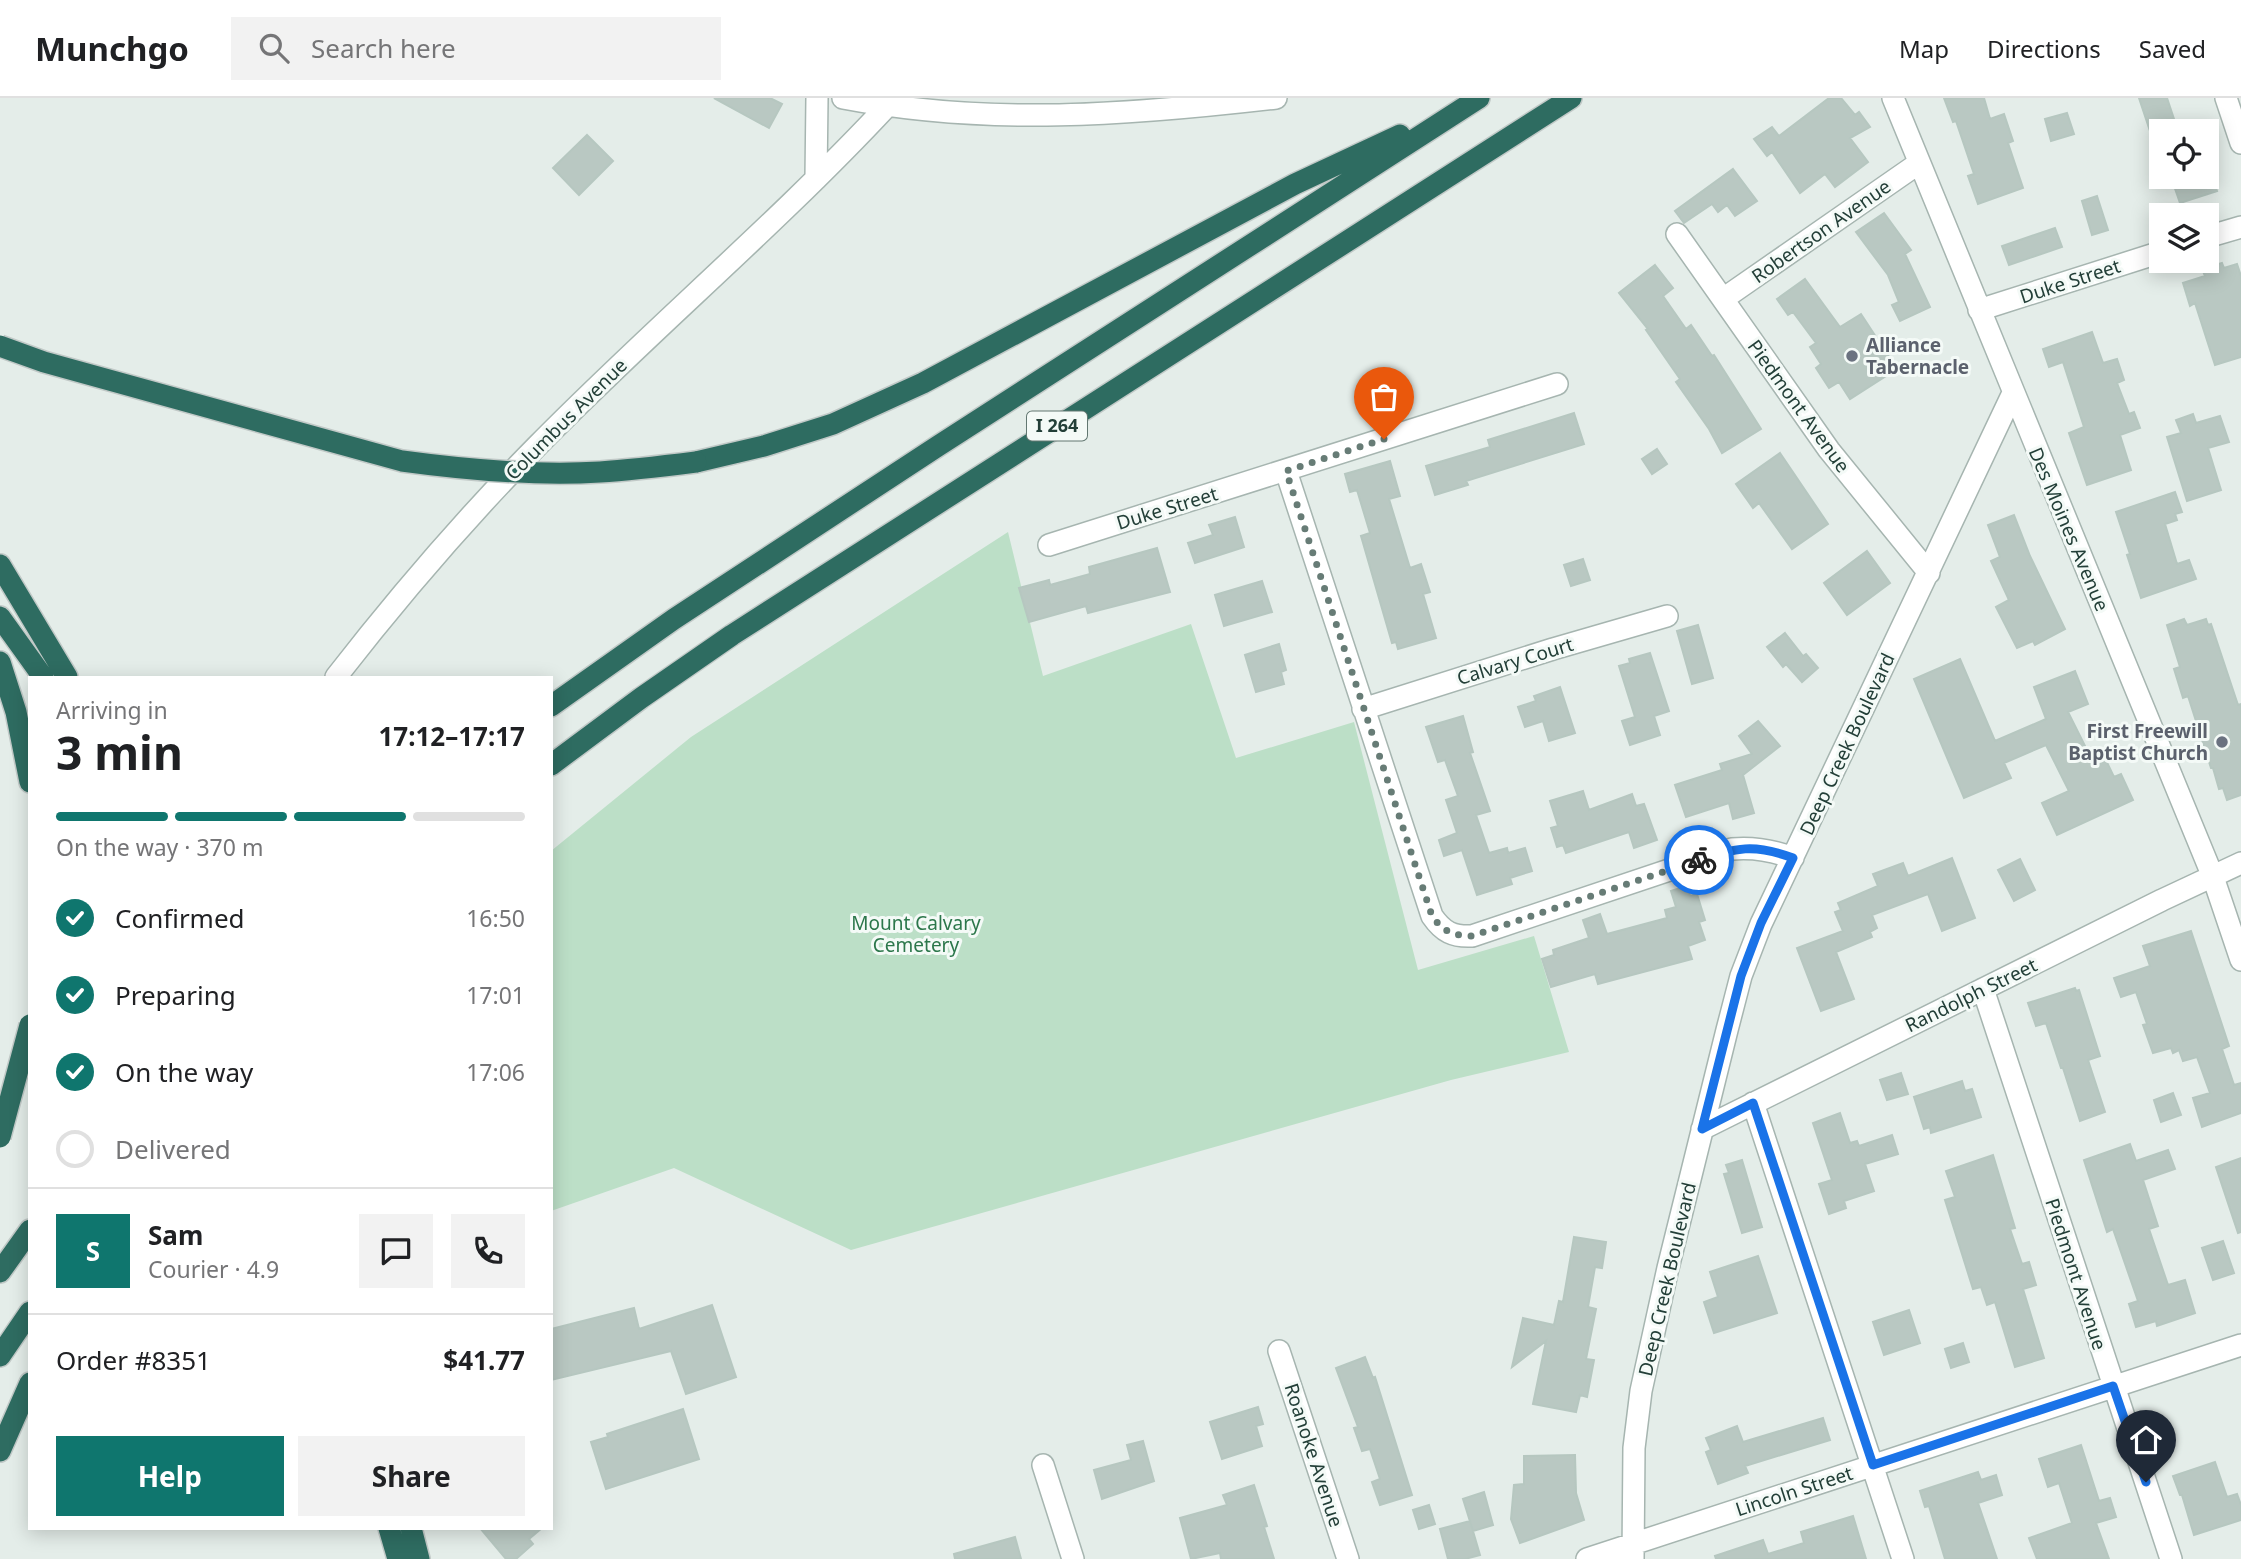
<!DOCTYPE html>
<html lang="en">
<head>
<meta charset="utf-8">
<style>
  body { margin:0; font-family:"Noto Sans",sans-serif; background:#f2f2f2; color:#202124; height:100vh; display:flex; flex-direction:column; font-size:26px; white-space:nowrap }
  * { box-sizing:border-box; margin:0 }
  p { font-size:23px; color:#757577 }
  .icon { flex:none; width:38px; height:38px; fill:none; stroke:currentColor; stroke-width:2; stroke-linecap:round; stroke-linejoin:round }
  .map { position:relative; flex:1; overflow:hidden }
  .side { position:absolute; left:28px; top:578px; width:525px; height:854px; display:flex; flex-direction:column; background:#fff; border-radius:0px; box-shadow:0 4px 18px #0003 }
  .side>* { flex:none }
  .controls { position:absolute; left:2149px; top:21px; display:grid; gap:14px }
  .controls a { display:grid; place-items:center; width:70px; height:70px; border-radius:0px; background:#fff; box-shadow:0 4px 18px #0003; font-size:35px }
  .pin { position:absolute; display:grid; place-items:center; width:60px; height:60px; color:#fff; margin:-72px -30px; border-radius:50% 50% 50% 0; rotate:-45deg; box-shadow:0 0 7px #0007 }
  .pin .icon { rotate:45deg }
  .courier { position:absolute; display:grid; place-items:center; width:70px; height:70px; margin:-35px; border:5px solid #1a73e8; border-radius:50%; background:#fff; color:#222; box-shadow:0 2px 9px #0007 }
  .summary em { font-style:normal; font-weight:700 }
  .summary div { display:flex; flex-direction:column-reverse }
  .summary { display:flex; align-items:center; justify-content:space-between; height:119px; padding:0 28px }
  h1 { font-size:46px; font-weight:700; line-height:52px }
  .bar { display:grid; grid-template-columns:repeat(4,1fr); gap:10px 7px; align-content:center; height:84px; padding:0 28px }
  .bar i { height:9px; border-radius:5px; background:#e0e0e0 }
  .bar .active { background:#0f766e }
  .bar p { grid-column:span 4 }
  .line { display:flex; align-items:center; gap:18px; padding:0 28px; border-top:2px solid #e0e0e0 }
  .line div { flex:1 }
  .round { display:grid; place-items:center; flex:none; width:74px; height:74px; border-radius:0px; background:#f2f2f2 }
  ol { padding:0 28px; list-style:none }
  li { display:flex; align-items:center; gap:21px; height:77px }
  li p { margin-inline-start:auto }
  li .icon { padding:7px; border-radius:50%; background:#0f766e; color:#fff; stroke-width:4 }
  li:last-child { color:#757577 }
  li i { width:38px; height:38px; border:4px solid #e0e0e0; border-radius:50% }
  .primary-button { display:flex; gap:14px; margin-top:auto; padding:14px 28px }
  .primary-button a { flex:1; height:80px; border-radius:0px; background:#0f766e; color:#fff; font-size:28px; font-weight:700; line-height:80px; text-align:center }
  .primary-button a+a { background:#f2f2f2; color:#202124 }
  header { display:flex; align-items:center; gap:42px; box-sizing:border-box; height:98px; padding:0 35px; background:#fff; border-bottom:2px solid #e0e0e0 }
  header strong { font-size:33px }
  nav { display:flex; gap:38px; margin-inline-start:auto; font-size:24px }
  .search { width:490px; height:63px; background:#f2f2f2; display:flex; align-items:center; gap:18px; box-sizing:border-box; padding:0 24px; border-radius:0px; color:#757577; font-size:26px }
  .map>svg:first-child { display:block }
  .green { fill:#bcdfc7 }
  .building { fill:#b9c8c2; stroke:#b6c7c0; stroke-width:2 }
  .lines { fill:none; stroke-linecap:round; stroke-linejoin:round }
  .minor-casing { stroke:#a6b5b0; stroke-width:24 }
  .highway-casing { stroke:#c1c9c7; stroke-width:24 }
  .minor { stroke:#fff; stroke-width:21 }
  .highway { stroke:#2e6c61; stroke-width:21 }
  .highway-bridge-casing { stroke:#c1c9c7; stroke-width:24; stroke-linecap:butt }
  .highway-bridge { stroke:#2e6c61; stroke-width:21 }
  .done { stroke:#677c76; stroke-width:7; stroke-dasharray:0 12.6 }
  .route { stroke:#1a73e8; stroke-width:9 }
  .worship-dot { fill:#6b7280; stroke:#f4faf7; stroke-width:2.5 }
  .labels { text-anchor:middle; stroke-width:6; stroke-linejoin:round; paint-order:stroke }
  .shield { fill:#f4faf7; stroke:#627771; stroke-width:2 }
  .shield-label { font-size:18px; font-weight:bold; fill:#233f38 }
  .street-label { font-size:19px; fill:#233f38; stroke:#f4faf7 }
  .worship-label { font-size:19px; font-weight:bold; fill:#5b616d; stroke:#f4faf7; text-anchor:start }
  .park-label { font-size:19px; fill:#2c774b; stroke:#f4faf7 }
</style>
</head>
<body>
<header>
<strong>Munchgo</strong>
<div class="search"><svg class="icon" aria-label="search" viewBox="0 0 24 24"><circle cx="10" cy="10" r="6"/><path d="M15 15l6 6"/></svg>Search here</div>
<nav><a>Map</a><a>Directions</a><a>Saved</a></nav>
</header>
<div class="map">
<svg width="2241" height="1461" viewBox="0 0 2241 1461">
  <rect width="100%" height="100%" fill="#e4ede9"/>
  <!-- green -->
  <path class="green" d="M1008 434 1043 578 1191 526 1236 660 1354 624 1418 872 1534 838 1569 954 1451 982 851 1152 674 1070 551 1113V753L691 639Z"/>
  <!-- building -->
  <path class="building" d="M714 0H770L782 6 769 30Z
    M1829 0H1841L1855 17 1859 14 1870 29 1850 40 1868 64 1835 89 1825 76 1800 95 1772 54 1767 58 1754 41 1772 29 1779 38Z
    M1944 0H1984L1990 21 2004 16 2013 43 2008 45 2023 90 1978 106 1968 78 1974 76 1956 23 1953 24Z
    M2139 0H2167L2178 33H2150Z
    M2067 15 2074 36 2051 43 2045 21Z
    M587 37 613 63 579 97 553 70Z
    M1733 71 1757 103 1735 118 1727 107 1718 114 1712 106 1684 125 1675 113Z
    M2171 79H2213L2217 93 2180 105Z
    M2097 98 2108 132 2092 137 2082 103Z
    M1884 115 1911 152 1905 156 1930 209 1900 223 1892 207 1899 204 1888 177 1856 134Z
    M2055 130 2062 149 2009 167 2002 148Z
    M2222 165 2224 170 2237 166 2241 178V259L2215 267 2195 205 2190 208 2183 185 2205 178 2202 171Z
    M1655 167 1673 190 1663 198 1686 231 1691 227 1712 258 1714 257 1761 331 1722 355 1709 331 1676 284 1680 281 1646 232 1648 231 1619 195Z
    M1805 181 1840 229 1861 216 1897 271 1850 301 1839 284 1829 290 1816 270 1821 266 1810 249 1816 245 1793 214 1788 217 1777 201Z
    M2092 234 2103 265 2117 261 2124 282 2117 285 2129 316 2134 314 2140 330 2120 337 2131 372 2087 387 2069 335 2084 329 2063 264 2049 269 2043 251Z
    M1574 315 1584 346 1466 383 1468 387 1435 397 1426 368 1490 349 1488 342Z
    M2193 316 2196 325 2220 318 2229 344 2208 350 2221 392 2187 403 2167 339 2181 335 2176 322Z
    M1657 351 1667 366 1652 376 1642 361Z
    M1780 355 1828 426 1792 451 1759 405 1753 410 1736 386Z
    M1390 363 1400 398 1389 401 1410 470 1421 466 1430 494 1423 496 1436 540 1398 551 1396 544 1392 545 1361 438 1370 435 1357 392 1350 394 1345 376Z
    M2175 394 2182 414 2175 416 2177 422 2165 426 2177 466 2189 462 2196 481 2141 500 2127 457 2130 456 2116 414Z
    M2014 417 2030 458 2065 531 2035 547 2033 543 2017 550 1996 509 2009 502 1991 463 2000 459 1988 427Z
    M1235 419 1244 449 1195 465 1188 445 1213 437 1209 427Z
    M1157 450 1170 494 1088 515 1086 508 1029 524 1019 490 1049 482 1050 487 1090 476 1089 469Z
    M1867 453 1890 485 1847 517 1824 485Z
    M1583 461 1590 482 1571 488 1564 467Z
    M1262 483 1272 514 1224 528 1215 497Z
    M2184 521 2187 527 2206 521 2208 527 2211 526 2238 607 2241 606V697L2227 702 2223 690 2219 691 2213 670H2211L2188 598 2183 600 2174 571 2180 569 2167 527Z
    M1698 527 1713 580 1692 586 1677 533Z
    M1785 535 1803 558 1806 556 1818 570 1802 584 1786 566 1783 569 1767 549Z
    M1279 546 1286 572 1281 574 1284 586 1256 594 1245 557Z
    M1650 555 1669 613 1654 618 1660 637 1630 647 1622 623 1635 619 1619 568 1630 565 1629 561Z
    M1960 561 1995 643 2046 621 2034 589 2075 573 2088 606 2068 614 2091 660 2102 654 2114 679 2121 676 2133 702 2057 737 2042 705 2069 693 2046 647 2004 665 2011 680 1964 700 1914 581Z
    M1560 589 1575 635 1549 643 1543 623 1525 629 1518 609 1536 603 1534 598Z
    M1463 618 1473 654 1470 655 1490 713 1476 717 1489 755 1507 750 1508 755 1525 750 1532 773 1510 780 1512 786 1477 797 1462 752 1444 758 1439 742 1457 735 1446 702 1458 698 1445 662 1438 664 1426 629Z
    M1758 623 1780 648 1743 677 1754 715 1733 721 1729 705 1686 719 1675 687 1722 672 1720 666 1752 656 1739 638Z
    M1583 693 1589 712 1632 696 1636 708 1644 706 1657 742 1634 750 1629 734 1566 755 1563 747 1557 749 1551 730 1558 728 1550 703Z
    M1952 760 1975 820 1942 833 1928 796 1872 817 1877 830 1870 834 1872 839 1836 854 1854 901 1821 913 1797 850 1843 833 1835 814 1841 812 1838 805 1878 788 1873 776 1903 765 1908 778Z
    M2020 761 2035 792 2014 803 1998 772Z
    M1687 788 1690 798 1697 796 1705 822 1699 824 1705 842 1688 848 1692 861 1598 886 1595 876 1551 889 1542 861 1554 857 1553 852 1589 840 1583 822 1600 816 1607 836 1667 820 1665 812 1676 809 1671 793Z
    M2191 833 2229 948 2222 951 2234 987 2241 985V1015L2202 1029 2193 1000 2210 995 2197 959 2183 963 2179 952 2173 955 2171 950 2153 955 2143 927 2147 926 2136 894 2121 899 2114 880 2150 868 2143 848Z
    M2075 890 2076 893 2079 892 2100 958 2088 962 2105 1014 2080 1023 2063 970H2061L2046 925 2036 928 2028 905Z
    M1901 975 1908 996 1887 1002 1880 982Z
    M1962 983 1965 993 1972 991 1981 1019 1931 1035 1930 1029 1924 1031 1914 999Z
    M2173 995 2181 1017 2161 1024 2154 1002Z
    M1840 1015 1850 1045 1857 1043 1859 1048 1892 1037 1898 1056 1865 1066 1874 1093 1844 1103 1846 1110 1829 1116 1819 1086 1832 1082 1813 1025Z
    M2130 1046 2136 1063 2168 1052 2175 1071 2143 1082 2158 1128 2149 1131 2168 1187 2185 1182 2195 1215 2157 1228 2156 1223 2136 1229 2129 1206 2138 1203 2113 1131 2107 1134 2084 1062Z
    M1993 1057 2015 1130 2010 1131 2022 1166 2029 1164 2036 1187 2023 1191 2044 1260 2015 1269 1995 1204 1987 1207 1981 1189 1973 1191 1945 1102 1955 1099 1946 1073Z
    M2241 1060V1134L2238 1135 2216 1069Z
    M1742 1062 1762 1129 1742 1135 1724 1076 1729 1075 1726 1067Z
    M1574 1139 1606 1144 1602 1170 1595 1169 1588 1209 1596 1211 1586 1261 1594 1262 1587 1299 1580 1297 1576 1314 1533 1306 1546 1243 1512 1269 1523 1220 1554 1227 1559 1203 1563 1204Z
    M2223 1143 2234 1175 2213 1182 2202 1150Z
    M1758 1158 1777 1215 1714 1235 1704 1204 1718 1199 1710 1174Z
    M712 1207 736 1279 686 1296 671 1253 551 1282V1231L634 1210 639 1231Z
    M1909 1212 1920 1245 1884 1257 1873 1224Z
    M1963 1245 1969 1264 1951 1270 1945 1251Z
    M1365 1259 1373 1280 1375 1279 1412 1397 1380 1407 1372 1384 1380 1381 1370 1351 1362 1353 1354 1330 1358 1329 1336 1270Z
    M1258 1309 1263 1326 1256 1328 1262 1348 1222 1361 1210 1324Z
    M683 1311 699 1361 606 1391 591 1344 608 1339 607 1336Z
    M1823 1320 1830 1342 1745 1368 1748 1375 1718 1386 1706 1354 1711 1352 1706 1340 1737 1328 1743 1344Z
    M1143 1343 1154 1383 1102 1401 1094 1372 1131 1362 1127 1347Z
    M2081 1347 2099 1403 2110 1400 2116 1419 2096 1425 2109 1461H2037L2029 1440 2072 1425 2059 1385 2048 1389 2039 1361Z
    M1575 1357 1576 1395 1584 1422 1520 1445 1511 1421 1514 1387 1524 1386V1358Z
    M2215 1364 2227 1399 2237 1396 2241 1407V1422L2194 1437 2182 1397H2180L2173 1378Z
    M1978 1374 1981 1382 1996 1377 2002 1397 1978 1405 1997 1461H1945L1929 1408 1925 1409 1920 1393Z
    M1254 1387 1267 1428 1264 1429 1274 1461H1221L1220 1455 1191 1461 1180 1420 1227 1407 1223 1397Z
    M1484 1394 1493 1427 1473 1433 1463 1401Z
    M1429 1407 1435 1426 1419 1431 1413 1412Z
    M1853 1418 1866 1461H1716L1715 1458 1763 1442 1768 1456 1804 1445 1801 1434Z
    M1470 1423 1480 1457 1465 1461H1448L1440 1431Z
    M480 1430H542L529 1441 533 1446 516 1461H506Z
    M1015 1439 1021 1461H955L954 1456Z"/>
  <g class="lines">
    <!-- minor casing -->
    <g class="minor-casing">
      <path id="minor" d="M843 0C989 28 1129 17 1276 0
        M1893 0 2213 779 2241 862
        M2226 0 2241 45
        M816 81 817 0
        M1677 136 1829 352 1929 475
        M2207 139 2241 129
        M1723 201 1919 65
        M1979 212 2161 154
        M1286 373 1432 818C1443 834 1453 839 1472 838L1732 751C1754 749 1772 752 1793 760
        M1049 447 1557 286
        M336 579C399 498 465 421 537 348 651 232 776 127 887 8
        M1363 611 1553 551 1667 518
        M1983 891 2171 1461
        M1753 1005 1903 1461
        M1702 1031 2162 802 2241 765
        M1279 1253 1348 1461
        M1043 1367 1073 1461
        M1587 1461 2241 1247
        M1633 1461 1634 1350 1641 1293 1668 1170 1727 932 1741 878 1761 826 2013 295"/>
    </g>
    <!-- highway casing -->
    <g class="highway-casing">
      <path id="highway" d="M696 364 764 348 833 326 923 285 1295 86 1400 37
        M0 467 67 579
        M0 519 43 579
        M0 564 16 614 30 684
        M551 608 674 521 938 348 1479 0
        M551 667 641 600 732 537 1571 0
        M0 1174 30 1132
        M0 1258 30 1214
        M0 1353 30 1285
        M389 1430 398 1461
        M411 1430 419 1461"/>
    </g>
    <!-- minor -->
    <use href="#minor" class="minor"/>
    <!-- highway -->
    <use href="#highway" class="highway"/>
    <!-- highway-bridge casing -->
    <g class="highway-bridge-casing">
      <path id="highway-bridge" d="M0 248 44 264 402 363C468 372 534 378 600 374 632 372 664 368 696 364
        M0 1039 30 927"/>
    </g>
    <!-- highway-bridge -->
    <use href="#highway-bridge" class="highway-bridge"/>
  </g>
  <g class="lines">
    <!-- done -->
    <path class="done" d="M1384 341 1286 373 1432 818C1443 833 1453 838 1472 838L1699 762"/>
    <!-- route -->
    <path class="route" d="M1699 762C1737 750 1753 745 1793 760L1761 825 1741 878 1702 1031 1753 1005 1873 1367 2113 1288 2146 1384"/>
  </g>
  <!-- markers -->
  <g class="worship-dot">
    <circle cx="1852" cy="258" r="7"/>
    <circle cx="2222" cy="644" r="7"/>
  </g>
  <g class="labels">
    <!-- shield labels -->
    <rect class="shield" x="1027" y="313.5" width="60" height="29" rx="5"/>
    <g class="shield-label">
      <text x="1057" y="334">I 264</text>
    </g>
    <!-- street labels -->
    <g class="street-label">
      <text transform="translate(1821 133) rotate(-35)" y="7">Robertson Avenue</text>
      <text transform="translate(2070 183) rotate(-18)" y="7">Duke Street</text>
      <text transform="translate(1799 308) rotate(54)" y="7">Piedmont Avenue</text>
      <text transform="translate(566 321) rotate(-45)" y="7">Columbus Avenue</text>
      <text transform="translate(1167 410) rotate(-17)" y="7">Duke Street</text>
      <text transform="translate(2069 431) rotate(67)" y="7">Des Moines Avenue</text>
      <text transform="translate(1515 563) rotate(-17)" y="7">Calvary Court</text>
      <text transform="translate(1847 646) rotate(-65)" y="7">Deep Creek Boulevard</text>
      <text transform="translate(1971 897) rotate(-26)" y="7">Randolph Street</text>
      <text transform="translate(2076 1176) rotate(72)" y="7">Piedmont Avenue</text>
      <text transform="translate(1667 1181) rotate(-77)" y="7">Deep Creek Boulevard</text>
      <text transform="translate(1314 1357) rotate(72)" y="7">Roanoke Avenue</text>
      <text transform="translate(1794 1393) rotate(-18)" y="7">Lincoln Street</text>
    </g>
    <!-- worship labels -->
    <g class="worship-label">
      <text x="1866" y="254">Alliance<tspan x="1866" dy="22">Tabernacle</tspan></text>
      <text x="2208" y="640" text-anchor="end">First Freewill<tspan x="2208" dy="22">Baptist Church</tspan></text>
    </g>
    <!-- park labels -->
    <g class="park-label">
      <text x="916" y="832">Mount Calvary<tspan x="916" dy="22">Cemetery</tspan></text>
    </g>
  </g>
</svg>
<div class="controls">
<a><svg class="icon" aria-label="locate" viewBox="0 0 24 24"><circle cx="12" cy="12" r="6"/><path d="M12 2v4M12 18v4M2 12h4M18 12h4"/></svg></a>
<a><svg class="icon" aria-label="layers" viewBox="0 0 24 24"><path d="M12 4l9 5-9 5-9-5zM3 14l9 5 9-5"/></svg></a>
</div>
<div class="pin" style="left:1384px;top:341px;background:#ea580c"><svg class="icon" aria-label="bag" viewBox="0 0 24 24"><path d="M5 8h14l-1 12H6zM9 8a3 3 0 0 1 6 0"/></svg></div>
<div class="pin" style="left:2146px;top:1384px;background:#1f2937"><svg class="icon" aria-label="home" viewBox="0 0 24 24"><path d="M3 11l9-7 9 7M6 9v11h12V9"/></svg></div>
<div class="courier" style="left:1699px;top:762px"><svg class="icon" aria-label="bike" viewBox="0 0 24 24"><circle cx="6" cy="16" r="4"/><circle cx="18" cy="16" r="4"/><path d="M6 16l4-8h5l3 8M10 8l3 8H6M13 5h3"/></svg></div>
<section class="side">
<div class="summary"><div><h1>3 min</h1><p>Arriving in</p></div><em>17:12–17:17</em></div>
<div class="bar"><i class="active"></i><i class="active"></i><i class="active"></i><i></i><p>On the way · 370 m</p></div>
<ol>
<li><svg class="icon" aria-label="check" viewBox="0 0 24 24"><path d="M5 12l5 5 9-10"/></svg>Confirmed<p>16:50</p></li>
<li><svg class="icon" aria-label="check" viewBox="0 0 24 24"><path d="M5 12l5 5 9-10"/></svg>Preparing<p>17:01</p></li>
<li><svg class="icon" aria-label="check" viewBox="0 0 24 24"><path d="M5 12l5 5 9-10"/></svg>On the way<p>17:06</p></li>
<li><i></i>Delivered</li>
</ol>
<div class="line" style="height:126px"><b class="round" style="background:#0f766e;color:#fff">S</b><div><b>Sam</b><p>Courier · 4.9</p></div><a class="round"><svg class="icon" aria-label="chat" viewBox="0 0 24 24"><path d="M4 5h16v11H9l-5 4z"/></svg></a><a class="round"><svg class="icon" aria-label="phone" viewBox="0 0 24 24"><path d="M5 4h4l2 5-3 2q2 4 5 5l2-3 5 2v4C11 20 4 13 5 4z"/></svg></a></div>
<div class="line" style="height:91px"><div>Order #8351</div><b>$41.77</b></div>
<div class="primary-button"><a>Help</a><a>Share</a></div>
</section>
</div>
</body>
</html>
